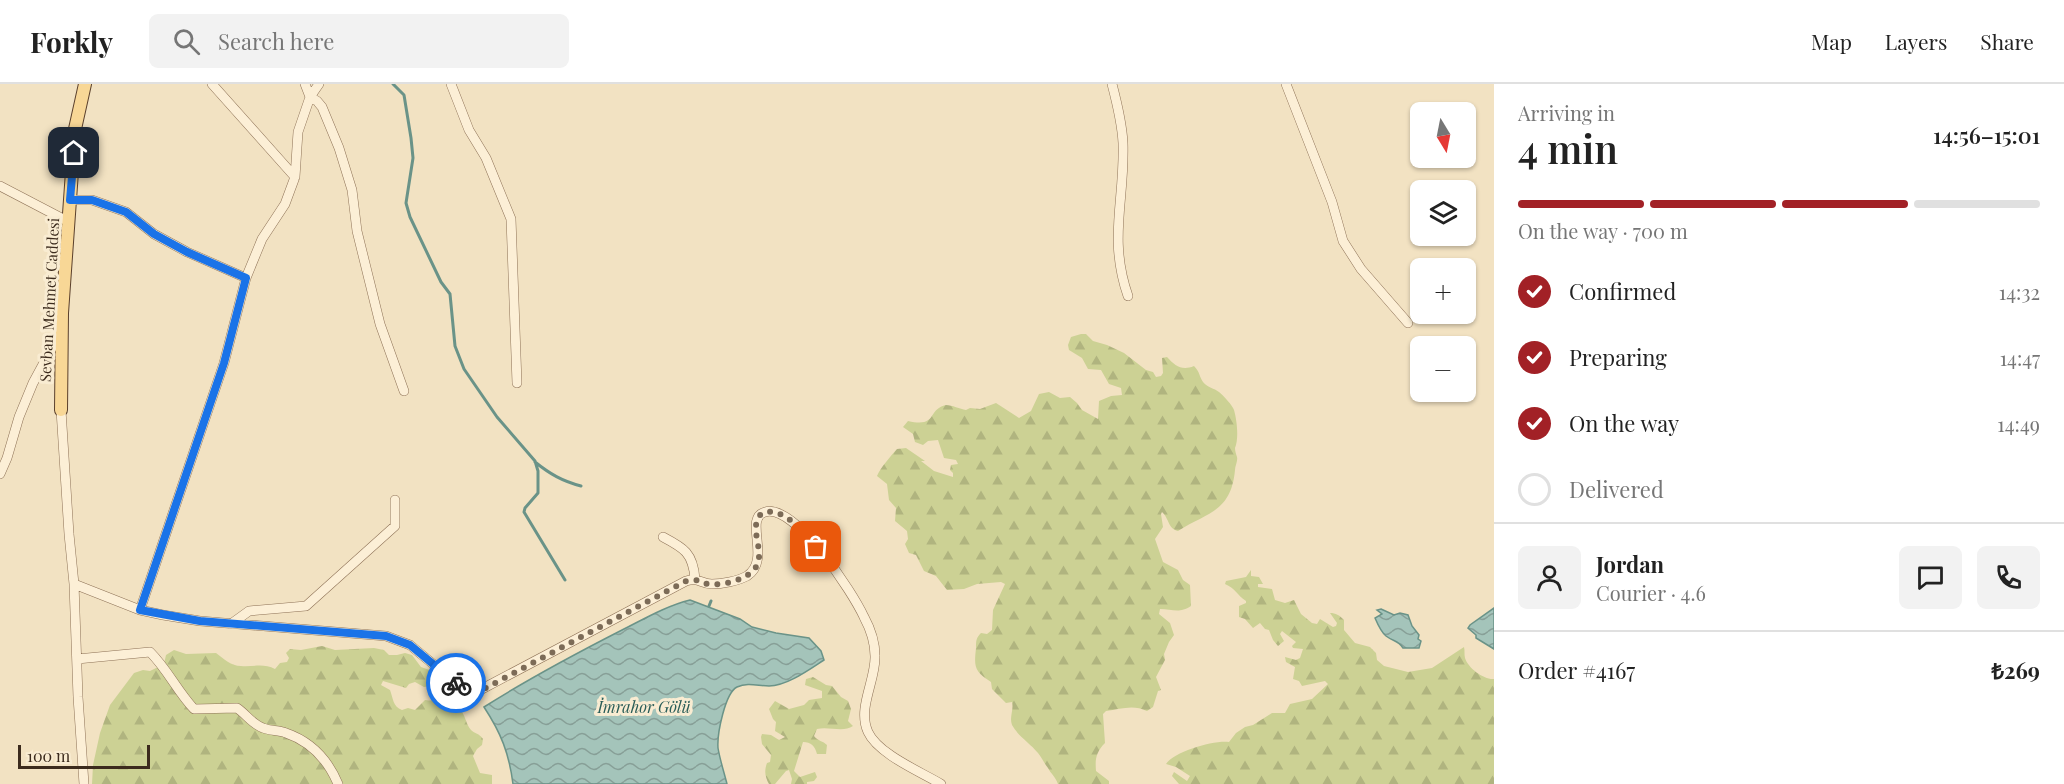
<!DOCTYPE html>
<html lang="en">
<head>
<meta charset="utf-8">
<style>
  body { margin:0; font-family:"Playfair Display",serif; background:#f2f2f2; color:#222; height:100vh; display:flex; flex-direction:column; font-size:22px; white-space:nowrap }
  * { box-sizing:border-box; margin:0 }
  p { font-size:20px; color:#767676 }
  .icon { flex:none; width:33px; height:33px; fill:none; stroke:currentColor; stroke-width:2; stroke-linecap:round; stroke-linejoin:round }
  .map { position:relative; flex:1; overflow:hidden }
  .drawer { display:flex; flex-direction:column; background:#fff; width:570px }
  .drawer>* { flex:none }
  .needle { width:39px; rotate:170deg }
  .tools { position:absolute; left:1410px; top:18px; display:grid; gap:12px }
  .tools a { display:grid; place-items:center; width:66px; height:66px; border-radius:9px; background:#fff; box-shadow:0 2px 4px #0004; font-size:30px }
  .scale { position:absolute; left:18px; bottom:15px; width:132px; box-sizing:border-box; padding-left:6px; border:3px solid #3c2b1d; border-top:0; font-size:16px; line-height:21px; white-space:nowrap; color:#3c2b1d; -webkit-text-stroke:4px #f9ecd2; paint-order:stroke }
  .pin { position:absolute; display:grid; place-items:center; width:51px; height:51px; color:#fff; margin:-26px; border-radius:12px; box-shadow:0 3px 9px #0006 }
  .courier { position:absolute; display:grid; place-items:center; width:60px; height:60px; margin:-30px; border:4px solid #1a73e8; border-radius:50%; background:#fff; color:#222; box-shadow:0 2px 8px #0007 }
  .headline em { font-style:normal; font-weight:600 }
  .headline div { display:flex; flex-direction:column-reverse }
  .headline { display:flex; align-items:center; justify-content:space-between; height:102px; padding:0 24px }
  h1 { font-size:39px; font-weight:600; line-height:45px }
  .bar { display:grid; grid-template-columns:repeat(4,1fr); gap:9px 6px; align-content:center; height:72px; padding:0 24px }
  .bar i { height:8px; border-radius:4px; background:#e0e0e0 }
  .bar .active { background:#a22126 }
  .bar p { grid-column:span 4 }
  .line { display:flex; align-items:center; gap:15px; padding:0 24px; border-top:2px solid #e0e0e0 }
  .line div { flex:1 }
  .round { display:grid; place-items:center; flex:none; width:63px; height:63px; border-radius:9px; background:#f2f2f2 }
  ol { padding:0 24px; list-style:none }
  li { display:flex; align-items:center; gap:18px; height:66px }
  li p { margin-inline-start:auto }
  li .icon { padding:6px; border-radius:50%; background:#a22126; color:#fff; stroke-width:4 }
  li:last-child { color:#767676 }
  li i { width:33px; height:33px; border:3px solid #e0e0e0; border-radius:50% }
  header { display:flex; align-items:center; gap:36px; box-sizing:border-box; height:84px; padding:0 30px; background:#fff; border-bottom:2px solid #e0e0e0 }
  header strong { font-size:28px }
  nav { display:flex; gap:33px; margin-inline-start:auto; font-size:21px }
  .search { width:420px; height:54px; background:#f2f2f2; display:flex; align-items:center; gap:15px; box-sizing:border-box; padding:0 21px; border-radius:9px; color:#767676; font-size:22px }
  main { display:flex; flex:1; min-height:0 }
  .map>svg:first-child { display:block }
  .forest { fill:url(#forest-firs) }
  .water { fill:url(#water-waves); stroke:#6a9388; stroke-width:1.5 }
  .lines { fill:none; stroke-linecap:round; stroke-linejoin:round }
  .stream { stroke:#6a9388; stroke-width:3 }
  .minor-casing { stroke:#8e7257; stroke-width:10 }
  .major-casing { stroke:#5b402c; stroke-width:14 }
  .minor { stroke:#fcefd6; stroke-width:9 }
  .major { stroke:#f8d796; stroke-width:12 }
  .done { stroke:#7c6b57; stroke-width:6; stroke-dasharray:0 10.8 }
  .route { stroke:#1a73e8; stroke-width:8 }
  .labels { text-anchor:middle; stroke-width:6; stroke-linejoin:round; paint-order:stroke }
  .street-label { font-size:15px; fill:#3c2b1d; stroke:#f9ecd2 }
  .water-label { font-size:16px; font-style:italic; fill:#2a5d58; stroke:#f9ecd2 }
</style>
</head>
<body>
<header>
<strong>Forkly</strong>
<div class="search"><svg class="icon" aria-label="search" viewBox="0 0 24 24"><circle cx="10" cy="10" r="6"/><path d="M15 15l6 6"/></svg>Search here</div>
<nav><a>Map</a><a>Layers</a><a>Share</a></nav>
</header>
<main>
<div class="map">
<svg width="1494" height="700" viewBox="0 0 1494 700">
  <defs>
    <pattern id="forest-firs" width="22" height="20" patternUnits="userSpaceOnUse" patternTransform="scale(1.5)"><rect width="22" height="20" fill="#ccd194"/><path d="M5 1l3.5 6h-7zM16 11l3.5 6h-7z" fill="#b0b47f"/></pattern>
    <pattern id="water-waves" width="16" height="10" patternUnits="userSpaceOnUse" patternTransform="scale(1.5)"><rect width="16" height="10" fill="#a4c4ba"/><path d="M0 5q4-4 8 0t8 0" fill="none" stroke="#879f97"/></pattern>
  </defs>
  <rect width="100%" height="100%" fill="#f2e2c2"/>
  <!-- forest -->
  <path class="forest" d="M1081 250H1086L1093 257 1107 261 1124 269 1146 286 1153 288 1156 293 1161 292 1163 289 1162 274 1167 273C1175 282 1182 287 1194 282 1200 288 1199 292 1203 298 1208 304 1214 304 1219 308 1223 311 1233 322 1234 326 1237 336 1239 355 1235 364 1235 367 1236 370 1237 373 1238 377 1235 382 1235 386 1231 428 1208 428 1178 447 1168 445 1169 434 1162 428L1161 430 1163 443 1155 455 1163 478 1178 486 1183 496 1190 501 1191 522C1179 530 1172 525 1160 525L1159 530 1170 539 1174 551 1169 558 1164 570 1165 576 1156 593 1161 606 1158 607 1153 623 1147 627C1133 620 1121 625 1106 627L1103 630 1105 659C1096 668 1095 675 1096 687L1109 697V700H1058C1055 692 1051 690 1048 684 1044 679 1042 674 1038 669 1030 659 1018 652 1012 641 1009 633 1014 626 1012 618L1006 619 992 605 991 598C974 587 974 583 976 564 976 557 976 554 981 549L987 550 992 546 993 526 1005 500 1001 498 977 500 964 505 947 506 936 492 924 487 916 471 909 469 905 460 908 455 907 447 895 437 896 424 889 416 887 400 877 392C881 383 890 373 897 365L906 364 925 377H921L934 387 953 393V389L950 386 951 381 958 380 956 376 944 374 938 356 928 357 923 361 915 358 913 350 903 343 908 337C938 344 927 325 946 321 952 321 960 325 966 326L970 324 980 325 996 319 1019 334 1031 327 1039 310 1049 308 1060 314 1070 313 1077 319 1082 326 1098 335 1099 317 1111 312 1122 311 1121 304 1109 300 1101 286 1088 285 1082 274 1069 266 1068 261 1071 253Z
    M1251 486V492L1259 493 1263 500H1258V503L1272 505 1275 516 1285 519 1294 516 1301 530 1312 539 1317 540 1320 535 1333 543 1336 542 1337 539 1330 529C1336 529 1339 531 1344 536V546L1355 559 1370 563 1376 569 1377 576 1384 582 1408 588 1432 584 1464 563C1465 567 1464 570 1465 574 1468 584 1484 596 1494 595V700H1179L1172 692 1174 688 1187 697 1190 692 1176 683 1166 680C1175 667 1214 656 1229 658L1236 649 1245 643 1253 641 1272 629H1285L1290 620 1312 615 1328 600 1325 597 1302 602 1299 597 1293 595 1295 583 1286 578 1285 573 1296 576 1300 574 1303 565 1293 564 1292 562 1296 558 1282 547 1280 550 1284 557 1278 562 1273 556 1269 546 1265 545 1260 539 1253 544 1245 535 1239 533V522L1246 519V517C1237 511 1235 504 1225 500L1226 497 1246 493Z
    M322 562 335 566 374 564 384 566 389 571H397L405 569 412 571 421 583 432 587 433 595 430 602 424 603 415 598 409 600 406 604 383 597 381 601 390 606C393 614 393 623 402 626L408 624 415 626 425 616C433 618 440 612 448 613 452 618 459 623 462 628 466 634 466 640 471 646 475 650 479 649 483 655L482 661 477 665 473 672 480 689 492 691V700H92L93 681 100 649 110 621 134 589 143 586 150 587 164 580 166 571 174 566 186 570 216 569C224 575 231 582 241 582 253 583 264 579 275 585L280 579 287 578 289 574 286 569 290 565 301 566Z
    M813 593 826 601 832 602 841 613 848 617 851 625 848 637 853 642C843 649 829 642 817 645L814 652C818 657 823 657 827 661L826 670H817C815 662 811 658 803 658L794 687 800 693 815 688 817 693 814 697 807 698V700H791L792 695 789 686 786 687 775 700H769C765 693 764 687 767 679L770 678 771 671 762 660 761 653 762 650 771 651 779 656 785 653 775 647 776 638 773 635 769 625 775 617 789 625 804 621 809 616 822 614V607L805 601 806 595Z"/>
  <!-- water -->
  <path class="water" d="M690 516 740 535 752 543 776 549 809 554 821 567 824 576C810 585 787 602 769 602 758 602 748 598 737 603 725 609 717 650 718 664 720 676 724 688 727 700H513C509 669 501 649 484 623 528 595 575 570 622 546 644 535 666 522 690 516Z
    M1494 524V565L1476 554V551L1468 544 1470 541Z
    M1381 525 1394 531 1400 529 1408 531 1412 542 1419 551 1418 555 1421 557 1419 564H1403C1398 556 1394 558 1386 552 1381 548 1378 541 1375 534L1382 530 1377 526Z"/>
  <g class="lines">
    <!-- stream -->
    <path class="stream" d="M393 0 404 11 411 54 413 74 406 119 410 133 441 198 450 210 455 262 464 285 497 333 535 377 538 387V409L525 424 524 428 565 496
      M535 378C550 390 562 397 581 402
      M709 522 711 517"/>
    <!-- minor casing -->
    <g class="minor-casing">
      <path id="minor" d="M212 0 295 93
        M305 0 310 13 317 17 322 23 339 64 352 106 357 147 380 240 404 307
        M451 0 469 46 486 74 511 135 517 299
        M1112 0C1117 19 1122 39 1123 59 1125 116 1108 155 1128 212
        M1286 0 1332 118 1343 157 1361 185 1408 239
        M0 102 69 138
        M70 116H92L126 128 154 150 187 168 246 194
        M61 326 69 450 74 500 78 613 84 700
        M0 390 7 374 19 333 33 299 53 262 59 240
        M663 453C684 464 693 469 695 495
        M74 500 140 526 163 531 200 537 386 552 410 561 462 604 474 608 482 605 686 497C700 493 700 500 712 500 722 500 738 497 747 492 772 476 743 434 765 428 795 419 853 509 864 533 870 544 875 559 875 572 876 596 857 624 868 648 878 670 921 688 941 700
        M140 526 224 279 246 194 262 155 285 120 295 93 298 48 310 13 319 0
        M231 540 249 527 306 522 395 442V416
        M77 575 150 568C168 586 177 607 194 625L237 624C246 630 252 640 263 644 270 647 279 646 286 649 312 658 328 676 338 700"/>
    </g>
    <!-- major casing -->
    <g class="major-casing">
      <path id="major" d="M61 326 62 229 75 45 85 0"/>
    </g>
    <!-- minor -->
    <use href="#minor" class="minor"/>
    <!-- major -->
    <use href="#major" class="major"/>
  </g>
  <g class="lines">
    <!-- done -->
    <path class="done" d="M456 599C465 606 471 609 482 606L686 497C698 494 697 498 708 500 724 502 752 495 758 479 763 462 748 443 762 429 783 422 804 448 816 463"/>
    <!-- route -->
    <path class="route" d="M74 69 70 116H92L126 128 154 150 187 168 246 194 224 279 140 526 200 537 386 552 410 561 456 599"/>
  </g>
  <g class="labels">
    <!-- street labels -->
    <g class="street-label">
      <text transform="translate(50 216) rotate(-87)" y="5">Sevban Mehmet Caddesi</text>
    </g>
    <!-- water labels -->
    <g class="water-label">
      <text x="644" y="629">İmrahor Gölü</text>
    </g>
  </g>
</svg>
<div class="tools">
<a><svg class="needle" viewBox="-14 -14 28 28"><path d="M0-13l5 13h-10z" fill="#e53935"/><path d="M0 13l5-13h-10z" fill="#767676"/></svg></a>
<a><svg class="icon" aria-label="layers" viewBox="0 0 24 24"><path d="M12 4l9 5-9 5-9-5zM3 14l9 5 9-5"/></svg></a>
<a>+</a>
<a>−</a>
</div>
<div class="scale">100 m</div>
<div class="pin" style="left:816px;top:463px;background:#ea580c"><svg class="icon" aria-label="bag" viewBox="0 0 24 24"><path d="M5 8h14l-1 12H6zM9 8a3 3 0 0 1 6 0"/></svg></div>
<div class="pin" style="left:74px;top:69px;background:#1f2937"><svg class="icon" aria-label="home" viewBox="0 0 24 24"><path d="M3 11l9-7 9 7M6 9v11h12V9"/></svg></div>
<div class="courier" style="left:456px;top:599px"><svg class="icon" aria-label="bike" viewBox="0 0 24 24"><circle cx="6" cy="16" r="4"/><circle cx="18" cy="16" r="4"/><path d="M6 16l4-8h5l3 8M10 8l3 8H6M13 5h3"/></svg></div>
</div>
<section class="drawer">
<div class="headline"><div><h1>4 min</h1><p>Arriving in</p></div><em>14:56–15:01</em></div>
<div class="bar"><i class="active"></i><i class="active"></i><i class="active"></i><i></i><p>On the way · 700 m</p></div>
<ol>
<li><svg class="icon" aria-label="check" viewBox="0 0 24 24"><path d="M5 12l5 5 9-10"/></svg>Confirmed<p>14:32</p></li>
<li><svg class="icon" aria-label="check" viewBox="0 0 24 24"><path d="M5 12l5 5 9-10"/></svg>Preparing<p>14:47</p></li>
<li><svg class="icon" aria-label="check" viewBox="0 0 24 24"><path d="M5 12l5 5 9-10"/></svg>On the way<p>14:49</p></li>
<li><i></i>Delivered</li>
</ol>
<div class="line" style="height:108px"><a class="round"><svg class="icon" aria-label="person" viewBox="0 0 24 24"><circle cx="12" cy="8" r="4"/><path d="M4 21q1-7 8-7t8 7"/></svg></a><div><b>Jordan</b><p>Courier · 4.6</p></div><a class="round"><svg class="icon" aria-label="chat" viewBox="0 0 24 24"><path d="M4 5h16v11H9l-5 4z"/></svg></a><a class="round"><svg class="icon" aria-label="phone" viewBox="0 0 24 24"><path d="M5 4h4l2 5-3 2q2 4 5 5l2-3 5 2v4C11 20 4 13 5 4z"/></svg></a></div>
<div class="line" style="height:78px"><div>Order #4167</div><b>₺269</b></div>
</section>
</main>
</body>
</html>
